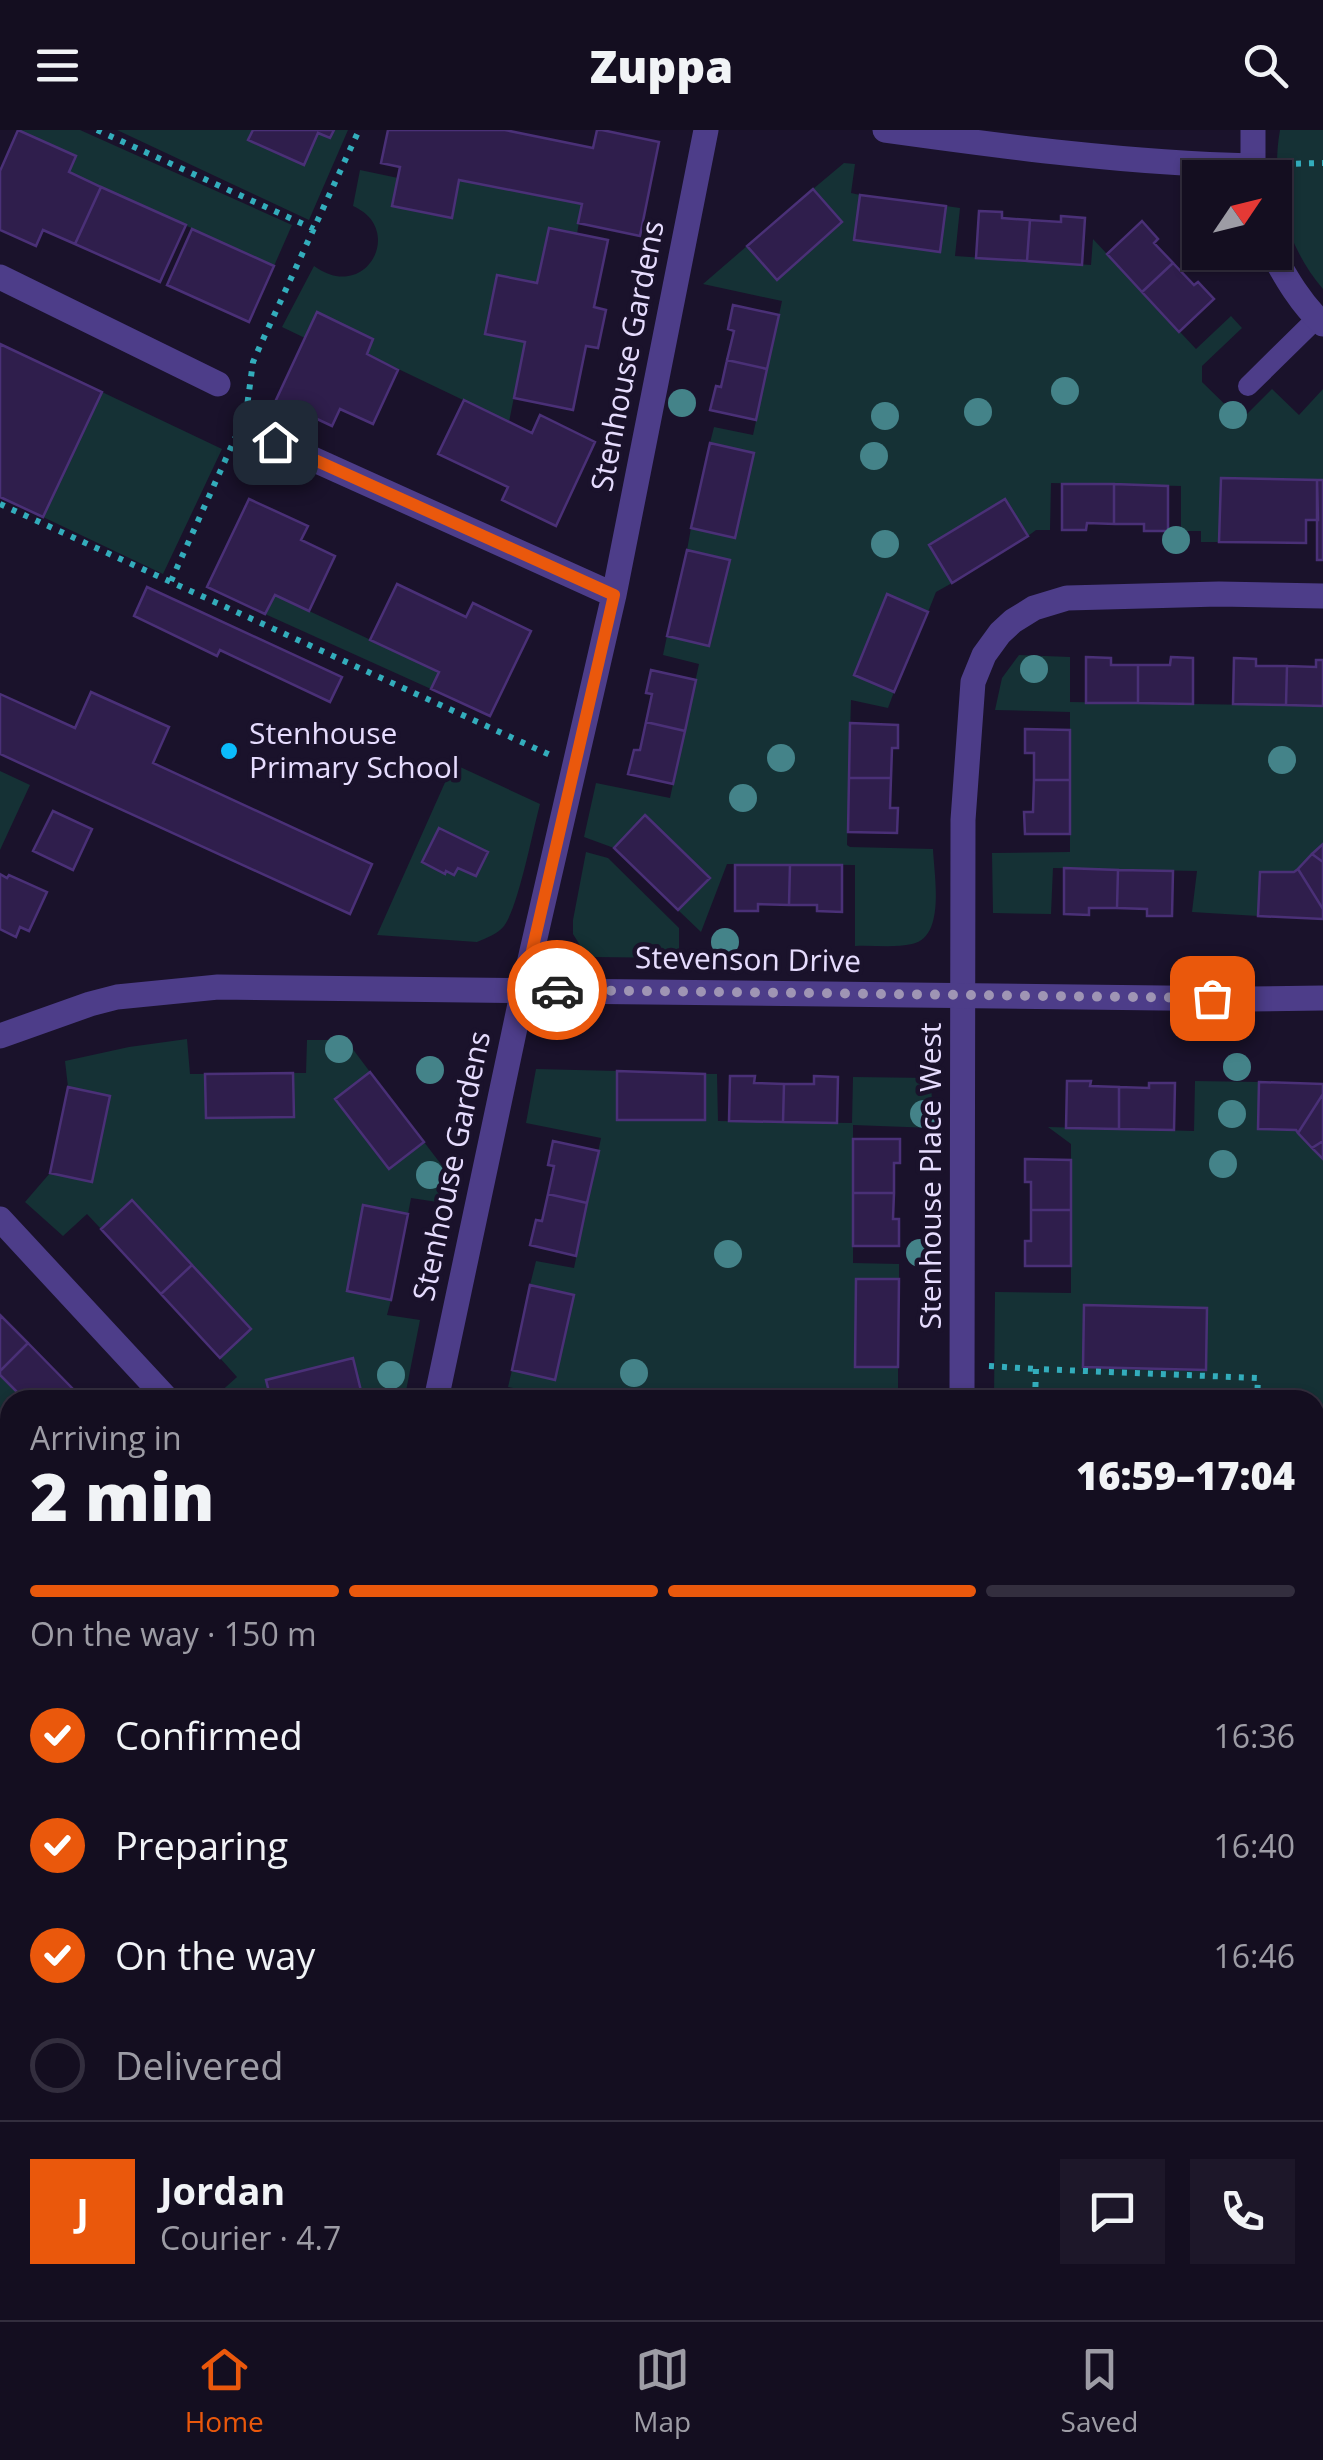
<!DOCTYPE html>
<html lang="en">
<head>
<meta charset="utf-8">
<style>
  body { margin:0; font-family:"Open Sans",sans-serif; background:#1d1729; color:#f1f3f6; height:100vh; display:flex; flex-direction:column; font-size:38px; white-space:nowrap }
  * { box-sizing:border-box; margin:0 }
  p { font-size:32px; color:#9d9ca5 }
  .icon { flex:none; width:55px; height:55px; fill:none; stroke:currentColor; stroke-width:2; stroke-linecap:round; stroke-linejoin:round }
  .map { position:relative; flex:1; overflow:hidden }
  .side { position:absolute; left:0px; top:1260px; width:1325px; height:930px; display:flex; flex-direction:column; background:#140e20; border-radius:30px 30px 0 0; box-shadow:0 2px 8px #0004,0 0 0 2px #332e3e }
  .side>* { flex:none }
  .needle { width:65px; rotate:55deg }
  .tools { position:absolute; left:1182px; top:30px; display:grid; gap:20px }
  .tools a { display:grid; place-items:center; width:110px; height:110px; border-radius:0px; background:#140e20; box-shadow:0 2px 8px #0004,0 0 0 2px #332e3e; font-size:50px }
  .pin { position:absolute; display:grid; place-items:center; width:85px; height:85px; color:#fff; margin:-42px; border-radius:20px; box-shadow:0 5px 15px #0006 }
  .courier { position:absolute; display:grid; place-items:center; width:100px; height:100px; margin:-50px; border:8px solid #ea580c; border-radius:50%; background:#fff; color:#222; box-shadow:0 2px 12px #0007 }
  .head em { font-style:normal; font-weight:800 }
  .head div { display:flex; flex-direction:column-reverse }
  .head { display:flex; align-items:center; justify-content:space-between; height:170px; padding:0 30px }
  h1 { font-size:65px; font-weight:800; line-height:75px }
  .bar { display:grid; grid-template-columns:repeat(4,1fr); gap:15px 10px; align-content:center; height:120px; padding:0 30px }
  .bar i { height:12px; border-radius:8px; background:#332e3e }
  .bar .current { background:#ea580c }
  .bar p { grid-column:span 4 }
  .line { display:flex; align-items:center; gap:25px; padding:0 30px; border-top:2px solid #332e3e }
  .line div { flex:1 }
  .round { display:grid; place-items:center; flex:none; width:105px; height:105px; border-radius:0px; background:#1d1729 }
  ol { padding:0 30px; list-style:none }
  li { display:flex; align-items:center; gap:30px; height:110px }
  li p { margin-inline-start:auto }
  li .icon { padding:10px; border-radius:50%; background:#ea580c; color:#fff; stroke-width:4 }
  li:last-child { color:#9d9ca5 }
  li i { width:55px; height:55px; border:5px solid #332e3e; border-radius:50% }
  header { display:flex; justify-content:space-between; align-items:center; height:130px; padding:0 30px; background:#140e20; font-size:45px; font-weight:800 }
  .tab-bar { display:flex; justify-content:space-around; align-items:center; height:140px; border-top:2px solid #332e3e; background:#140e20; font-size:28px; color:#9d9ca5 }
  .tab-bar a { display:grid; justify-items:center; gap:5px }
  .tab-bar .current { color:#ea580c }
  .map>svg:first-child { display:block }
  .green { fill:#153135 }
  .building { fill:#2f1e4c; stroke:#4a3077; stroke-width:2.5 }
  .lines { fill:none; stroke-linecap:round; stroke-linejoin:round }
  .path { stroke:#33adbc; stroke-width:6; stroke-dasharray:5 8; stroke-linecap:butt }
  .service { stroke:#4d3d89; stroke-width:20 }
  .minor { stroke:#4d3d89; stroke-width:25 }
  .tertiary { stroke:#4d3d89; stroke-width:25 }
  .primary { stroke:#dd65fd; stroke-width:25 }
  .tree { fill:#448389 }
  .done { stroke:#9f95b4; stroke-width:10; stroke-dasharray:0 18 }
  .route { stroke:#ea580c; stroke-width:12 }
  .poi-dot { fill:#0bbbfb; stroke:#1a122b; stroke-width:4 }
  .labels { text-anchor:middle; stroke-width:9; stroke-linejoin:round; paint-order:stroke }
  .street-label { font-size:30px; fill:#e6dcfe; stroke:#1a122b }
  .poi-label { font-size:30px; fill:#e6dcfe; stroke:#1a122b; text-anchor:start }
</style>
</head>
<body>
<header><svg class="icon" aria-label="menu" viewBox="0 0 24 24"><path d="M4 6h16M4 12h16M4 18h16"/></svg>Zuppa<svg class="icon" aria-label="search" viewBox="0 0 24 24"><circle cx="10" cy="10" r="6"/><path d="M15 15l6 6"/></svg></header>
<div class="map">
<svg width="1323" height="2190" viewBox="0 0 1323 2190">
  <rect width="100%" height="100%" fill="#1a122b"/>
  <!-- green -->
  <path class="green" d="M17 0H80L292 95 274 136 69 42 75 26Z
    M117 0H253L249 9 304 35 318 3 330 8 334 0H348L309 90Z
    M1280 0H1323V159C1286 116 1270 56 1280 0Z
    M844 33 855 34 851 63 860 65 854 110 940 122 946 76 960 78 955 126 1091 135 1093 109 1196 219 1231 186 1242 198 1202 236V252L1241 290 1272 259 1299 285 1323 259V350L1221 348 1219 412H1201V401H1181V356L1051 353 1050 400H1036L1028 406 1006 370 952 453 936 462 928 482 888 465 854 544 894 562 888 578 851 570 847 715 850 717 933 719C934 745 946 807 912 814 894 818 873 815 855 816V735L727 734 701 802 678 780 709 748 644 686 614 718 584 707 596 653 670 668 699 534 663 525 667 506 710 516 730 430 687 420 691 398 735 407 754 323 710 313 714 297 753 305 782 171 703 154 747 116 778 149 842 92 813 59Z
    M360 40 398 48 452 87 459 50 582 74 577 104 549 98 537 153 496 146 485 204 525 212 509 292 367 224 373 209 318 183 305 208 282 197 314 136C366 174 406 99 353 76Z
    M102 262 222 319 163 444 43 387Z
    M275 465 439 542 431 559 265 484Z
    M1019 525 1070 527V572L1323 576V714L1294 742H1260L1258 786 1192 782 1197 741 1053 738 1051 784 993 783 992 723 1070 722V582L995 580 1002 548Z
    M458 636 540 674C533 700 518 778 504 796 498 804 486 808 477 812L377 805 451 639Z
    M0 641 30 655 0 720Z
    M586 722 608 728 679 798V828L593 827 581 817 573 804V790Z
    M187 909 190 944H205L206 988 293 987V943H306L307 910H346L370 942 335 970 389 1038 424 1012 450 1046 444 1073 411 1068 408 1084 363 1076 347 1161 391 1170 387 1185 420 1190 406 1261 363 1269 352 1228 267 1250 271 1270H222L217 1265 237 1247 220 1228 251 1199 133 1071 101 1099 87 1084 63 1106 25 1072 50 1043 91 1052 109 966 68 957 65 931 129 917Z
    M536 939 617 941V990H705V944H717L718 991 852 993 853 947 931 948 933 998 853 995V1133L899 1134V1149H856L855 1236 898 1237V1258H842V1270H548V1265L508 1257 512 1240 555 1249 574 1165 530 1155 536 1131 574 1138 601 1008 526 993Z
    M1195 951 1259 952 1258 999 1296 1000 1323 1029V1830L1315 1841V1270H994L995 1162 1071 1163V1014L1048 997 1194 1001Z
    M0 1245 25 1270H10V1586L7 1589 0 1580V1534L8 1527 0 1516Z
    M1315 1880 1323 1882 1317 1914 1323 1917V1965L1315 1962Z
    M516 2180H1069L1088 2190H524Z
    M1139 2180H1202L1204 2190H1133Z"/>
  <!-- building -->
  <path class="building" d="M18 0 76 26 69 42 101 57 75 114 43 100 36 116 0 100V41Z
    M253 0H334L330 8 318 3 304 35 248 10Z
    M388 0H505L593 18 597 0H602L659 12 640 106 578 93 582 74 459 50 452 88 392 76 400 37 381 33Z
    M101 57 186 95 160 152 75 114Z
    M813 59 842 92 777 150 747 116Z
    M860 65 946 76 940 122 854 110Z
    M979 81 1002 82V88L1030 90 1027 131 976 128Z
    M1061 86 1085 88 1082 135 1027 131 1030 90 1061 92Z
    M1142 91 1158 109 1154 113 1173 133 1142 162 1107 124Z
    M549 98 608 110 594 177 606 180 598 218 586 216 573 280 514 268 525 212 485 204 497 145 537 153Z
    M192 99 274 136 249 192 167 155Z
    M1173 133 1194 155 1198 152 1214 169 1179 202 1142 162Z
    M733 175 779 185 767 239 727 230 734 201 728 199Z
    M317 182 373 209 367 224 398 240 373 294 340 279 332 296 276 270Z
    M0 214 102 262 43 387 0 367Z
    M727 230 767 239 756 290 710 280 716 256 721 257Z
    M464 270 532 303 540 285 595 312 556 396 502 370 508 357 438 324Z
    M710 313 754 323 735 408 691 398Z
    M1221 348 1317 350 1318 390H1306V413L1219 412Z
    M1317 350H1323V430H1317Z
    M1062 354H1114V394L1087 393 1086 400H1062Z
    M1114 354 1168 356V401H1144V394H1114Z
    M249 369 308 396 301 410 335 426 309 481 275 465 265 484 207 457Z
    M1005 369 1028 406 952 453 929 415Z
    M687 420 730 430 709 516 667 506Z
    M397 454 466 487 473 473 531 501 490 586 431 559 439 542 370 510Z
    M147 457 342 547 330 572 220 520 217 526 134 486Z
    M887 464 928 482 894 562 854 545Z
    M1086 527 1111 528V535H1138V573H1086Z
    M1171 527 1193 528V574L1138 573V535H1170Z
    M1234 528 1256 529V536H1287L1286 575 1233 574Z
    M1316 530H1323V576L1286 575 1287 536 1316 537Z
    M651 540 696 550 685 601 646 592 652 564 646 563Z
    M91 562 169 597 153 633 372 734 350 784 0 624V564L75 598Z
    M646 592 685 601 673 654 628 644 634 620H640Z
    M850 593 898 595V618H892L891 648H849Z
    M1025 599 1070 600V650H1034V623H1025Z
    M849 648H891L890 678H898L897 703 848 702Z
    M1034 650H1070V704H1025L1024 682H1033Z
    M53 681 92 699 73 740 33 721Z
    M645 685 710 748 678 780 614 718Z
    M439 698 488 722 476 746 458 738 454 745 446 741 445 744 422 732Z
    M1323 714V732L1312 724Z
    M1312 724 1323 732V779L1298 739Z
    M735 735H790L789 775 758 774V781H735Z
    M790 735H842V782L817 781V775H789Z
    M1064 738 1118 740 1117 778H1089V785L1064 784Z
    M1298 739 1323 779V789L1258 786 1260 742H1294Z
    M1118 740 1173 741 1172 786H1147V779L1117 778Z
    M0 744 7 748 9 745 47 762 29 801 20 797 16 807 0 799Z
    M617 941 705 944V990H617Z
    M370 942 424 1012 389 1039 335 969Z
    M293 943 294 987 206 988 205 944Z
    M730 946H755L754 953 784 954 783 992 729 991Z
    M814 946 838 947 837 993 783 992 784 954H814Z
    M1067 951H1091L1090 956 1119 957V999L1066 998Z
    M1259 952 1323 954V964L1298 1003 1296 1000 1258 999Z
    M1149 953H1175L1174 1000 1119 999V957L1149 958Z
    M68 957 110 966 92 1052 50 1043Z
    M1323 964V1011L1312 1018 1298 1003Z
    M853 1009H900V1033H894V1063H853Z
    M553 1011 599 1021 587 1073 548 1064 554 1036 548 1035Z
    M1323 1011V1029L1312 1018Z
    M1025 1029 1071 1030V1080H1031V1052H1025Z
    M853 1063H894L893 1089H899V1116H853Z
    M548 1064 587 1073 576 1126 530 1115 536 1090 542 1091Z
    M132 1070 192 1135 161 1164 101 1099Z
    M363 1075 408 1084 391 1170 347 1161Z
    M1031 1080H1071V1136H1025V1111H1031Z
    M192 1135 251 1199 220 1228 161 1164Z
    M856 1149H899L898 1237H855Z
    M530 1155 574 1165 555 1250 512 1240Z
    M1084 1175 1207 1178 1206 1240 1083 1237Z
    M0 1185 28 1213 0 1241Z
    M28 1213 74 1260 83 1270H25L0 1245V1241Z
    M353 1228 363 1269 271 1270 266 1250Z
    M1318 1829 1323 1830V1882L1315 1880V1841Z
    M1315 1962 1323 1965V2021L1315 2040Z
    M133 2180H161L149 2190H141Z
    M216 2180 223 2190H203Z
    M463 2180H516L524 2190H472Z
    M1069 2180H1139L1133 2190H1088Z"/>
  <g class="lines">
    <!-- path -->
    <path class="path" d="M97 0 314 99
      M1283 34 1323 33
      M0 374 550 625
      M171 451 246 284 253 232 260 216 359 0
      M989 1236 1036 1239
      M1035 1270 1036 1239 1258 1248 1257 1270
      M1315 1340H1323"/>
    <!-- service -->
    <path class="service" d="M1248 256 1317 188
      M0 1915 10 1908"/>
    <!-- minor -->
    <path class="minor" d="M885 0C1007 17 1128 33 1252 36
      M1253 48V0
      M1272 122C1286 148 1301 174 1323 194
      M0 147 218 254
      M275 312 614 465
      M0 1089 168 1270
      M436 1270 523 860 614 465 706 0
      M962 1270 963 690 973 552 984 525 1000 503 1013 491 1034 478 1067 468 1219 464 1323 466
      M1315 2178 1323 2182"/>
    <!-- tertiary -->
    <path class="tertiary" d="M0 906 90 874 117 867 218 857 1248 869 1323 868"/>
    <!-- primary -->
    <path class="primary" d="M0 1750 10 1763
      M345 2180 353 2190"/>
  </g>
  <!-- trees -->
  <g class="tree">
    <circle cx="1065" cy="261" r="14"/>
    <circle cx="682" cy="273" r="14"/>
    <circle cx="978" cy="282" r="14"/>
    <circle cx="1233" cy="285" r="14"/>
    <circle cx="885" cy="286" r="14"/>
    <circle cx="874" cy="326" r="14"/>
    <circle cx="1176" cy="410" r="14"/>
    <circle cx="885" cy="414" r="14"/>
    <circle cx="1034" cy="539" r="14"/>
    <circle cx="781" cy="628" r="14"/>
    <circle cx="1282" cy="630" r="14"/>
    <circle cx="743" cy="668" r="14"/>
    <circle cx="725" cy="812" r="14"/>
    <circle cx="339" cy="919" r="14"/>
    <circle cx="1237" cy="937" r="14"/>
    <circle cx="430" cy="940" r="14"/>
    <circle cx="924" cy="984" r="14"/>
    <circle cx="1232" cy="984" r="14"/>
    <circle cx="1223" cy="1034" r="14"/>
    <circle cx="430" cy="1045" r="14"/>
    <circle cx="920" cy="1123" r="14"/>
    <circle cx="728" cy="1124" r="14"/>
    <circle cx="634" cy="1243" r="14"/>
    <circle cx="391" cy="1245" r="14"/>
  </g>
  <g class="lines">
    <!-- done -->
    <path class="done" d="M557 860 1212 868"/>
    <!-- route -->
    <path class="route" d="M275 312 614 465 523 860H557"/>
  </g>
  <!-- markers -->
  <circle class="poi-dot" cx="229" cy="621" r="10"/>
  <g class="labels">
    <!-- street labels -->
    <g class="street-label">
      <text transform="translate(628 226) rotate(-79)" y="10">Stenhouse Gardens</text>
      <text transform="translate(748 830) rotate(1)" y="10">Stevenson Drive</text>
      <text transform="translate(452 1036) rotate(-78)" y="10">Stenhouse Gardens</text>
      <text transform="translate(931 1046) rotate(-90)" y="10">Stenhouse Place West</text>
    </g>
    <!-- poi labels -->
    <g class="poi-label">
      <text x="249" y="614">Stenhouse<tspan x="249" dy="34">Primary School</tspan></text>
    </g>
  </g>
</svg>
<div class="tools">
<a><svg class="needle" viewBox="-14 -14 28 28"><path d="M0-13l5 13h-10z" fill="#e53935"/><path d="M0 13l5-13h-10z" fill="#9d9ca5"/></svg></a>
</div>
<div class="pin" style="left:1212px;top:868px;background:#ea580c"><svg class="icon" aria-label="bag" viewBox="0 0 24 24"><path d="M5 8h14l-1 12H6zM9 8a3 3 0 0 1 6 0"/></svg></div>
<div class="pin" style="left:275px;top:312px;background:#1f2937"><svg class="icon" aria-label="home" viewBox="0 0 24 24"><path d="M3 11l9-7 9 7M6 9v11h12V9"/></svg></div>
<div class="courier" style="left:557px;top:860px"><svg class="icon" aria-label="car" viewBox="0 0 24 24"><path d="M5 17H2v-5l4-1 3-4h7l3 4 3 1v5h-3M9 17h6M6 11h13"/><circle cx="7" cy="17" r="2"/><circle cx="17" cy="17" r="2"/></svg></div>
<section class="side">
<div class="head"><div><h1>2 min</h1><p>Arriving in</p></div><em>16:59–17:04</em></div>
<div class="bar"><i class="current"></i><i class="current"></i><i class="current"></i><i></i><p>On the way · 150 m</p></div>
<ol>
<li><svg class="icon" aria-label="check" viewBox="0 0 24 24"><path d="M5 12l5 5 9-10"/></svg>Confirmed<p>16:36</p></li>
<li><svg class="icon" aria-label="check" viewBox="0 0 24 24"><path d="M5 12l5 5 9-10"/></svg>Preparing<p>16:40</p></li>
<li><svg class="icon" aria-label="check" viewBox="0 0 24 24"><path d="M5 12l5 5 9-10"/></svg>On the way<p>16:46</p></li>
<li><i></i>Delivered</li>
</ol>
<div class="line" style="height:180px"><b class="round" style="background:#ea580c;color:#fff">J</b><div><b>Jordan</b><p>Courier · 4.7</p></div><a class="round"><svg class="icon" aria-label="chat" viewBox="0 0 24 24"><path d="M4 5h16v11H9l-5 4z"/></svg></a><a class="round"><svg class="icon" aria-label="phone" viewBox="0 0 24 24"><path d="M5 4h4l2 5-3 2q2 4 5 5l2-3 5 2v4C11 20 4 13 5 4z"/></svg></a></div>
</section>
</div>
<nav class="tab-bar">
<a class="current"><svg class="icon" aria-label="home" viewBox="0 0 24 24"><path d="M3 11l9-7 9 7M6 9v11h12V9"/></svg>Home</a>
<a><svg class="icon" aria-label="map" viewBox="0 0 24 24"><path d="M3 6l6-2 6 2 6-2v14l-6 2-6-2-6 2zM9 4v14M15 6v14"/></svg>Map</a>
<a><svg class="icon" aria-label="saved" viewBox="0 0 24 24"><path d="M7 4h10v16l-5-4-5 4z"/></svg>Saved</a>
</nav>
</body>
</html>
